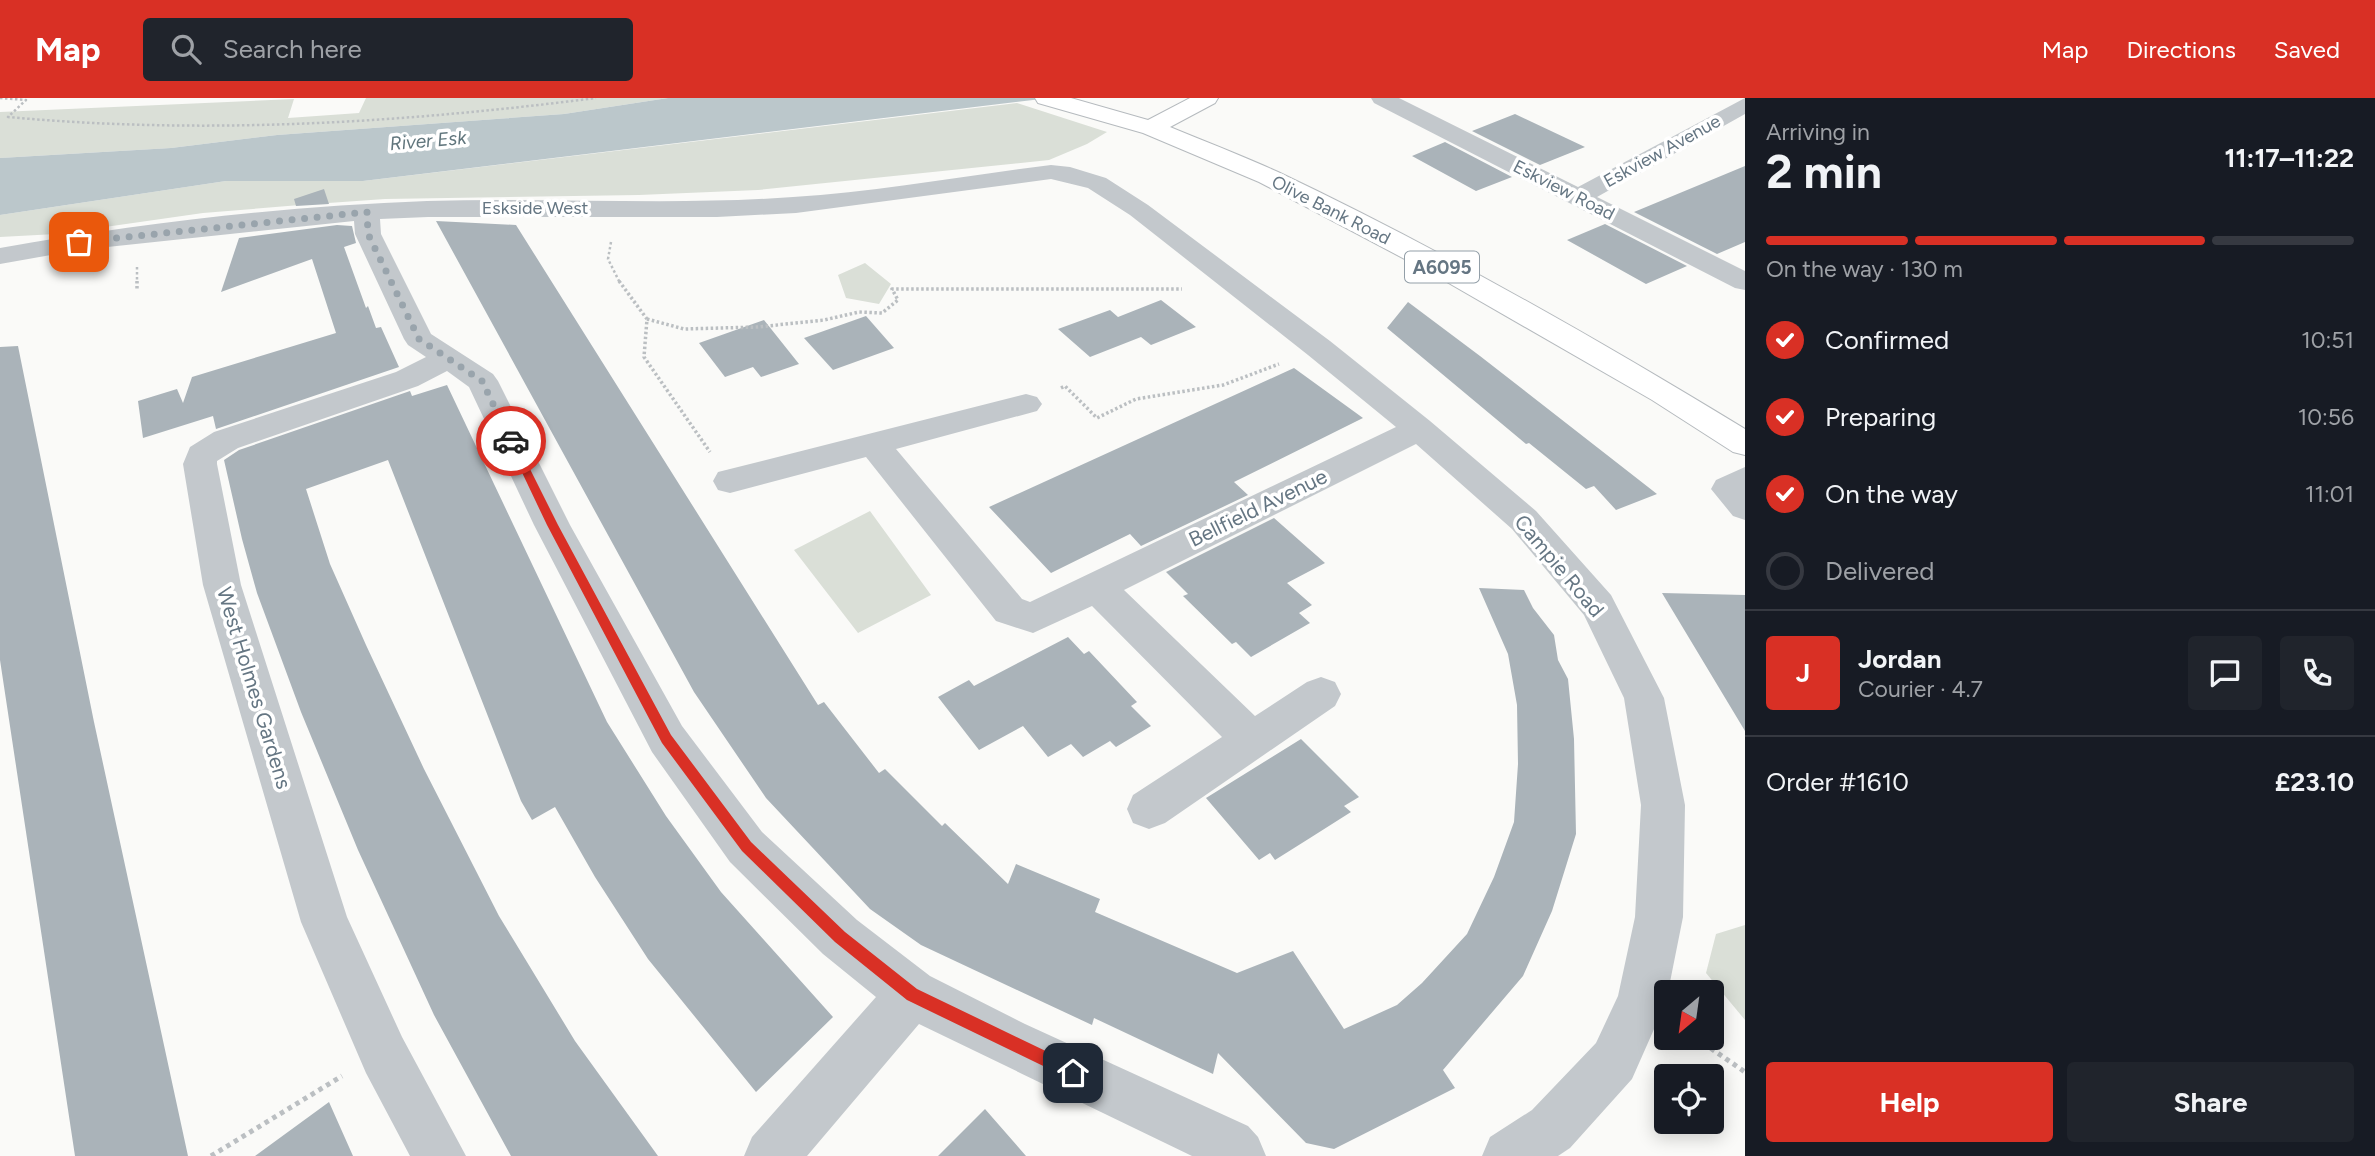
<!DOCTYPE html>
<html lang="en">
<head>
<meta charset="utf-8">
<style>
  body { margin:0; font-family:Figtree,sans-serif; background:#20242c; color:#f1f3f6; height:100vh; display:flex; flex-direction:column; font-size:26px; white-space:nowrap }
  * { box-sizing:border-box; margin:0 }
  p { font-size:23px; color:#9ea1a6 }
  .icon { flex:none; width:38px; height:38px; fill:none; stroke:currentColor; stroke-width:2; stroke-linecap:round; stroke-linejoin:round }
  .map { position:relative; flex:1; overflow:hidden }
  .sheet { display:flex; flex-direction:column; background:#171b24; width:630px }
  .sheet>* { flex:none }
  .needle { width:46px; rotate:209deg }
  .tools { position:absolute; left:1654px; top:882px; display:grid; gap:14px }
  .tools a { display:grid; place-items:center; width:70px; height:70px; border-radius:7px; background:#171b24; box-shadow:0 4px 18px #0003; font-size:35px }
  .pin { position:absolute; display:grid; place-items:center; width:60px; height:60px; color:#fff; margin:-30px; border-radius:14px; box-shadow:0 4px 10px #0006 }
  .courier { position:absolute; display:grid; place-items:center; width:70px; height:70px; margin:-35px; border:5px solid #d93025; border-radius:50%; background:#fff; color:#222; box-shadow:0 2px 9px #0007 }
  .summary em { font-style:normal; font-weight:700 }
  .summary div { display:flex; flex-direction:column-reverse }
  .summary { display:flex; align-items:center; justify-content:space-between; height:119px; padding:0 21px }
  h1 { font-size:46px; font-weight:700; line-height:52px }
  .bar { display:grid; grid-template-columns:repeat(4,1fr); gap:10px 7px; align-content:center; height:84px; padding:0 21px }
  .bar i { height:9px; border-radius:5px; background:#363941 }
  .bar .current { background:#d93025 }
  .bar p { grid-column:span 4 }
  .line { display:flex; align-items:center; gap:18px; padding:0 21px; border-top:2px solid #363941 }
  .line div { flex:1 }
  .round { display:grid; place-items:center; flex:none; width:74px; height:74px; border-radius:7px; background:#20242c }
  ol { padding:0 21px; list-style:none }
  li { display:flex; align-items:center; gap:21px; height:77px }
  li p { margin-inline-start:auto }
  li .icon { padding:7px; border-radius:50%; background:#d93025; color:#fff; stroke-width:4 }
  li:last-child { color:#9ea1a6 }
  li i { width:38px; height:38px; border:4px solid #363941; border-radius:50% }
  .button { display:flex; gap:14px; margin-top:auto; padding:14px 21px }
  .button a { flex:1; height:80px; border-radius:7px; background:#d93025; color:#fff; font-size:28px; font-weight:700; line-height:80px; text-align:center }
  .button a+a { background:#20242c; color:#f1f3f6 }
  header { display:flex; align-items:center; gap:42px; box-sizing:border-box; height:98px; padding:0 35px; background:#d93025; color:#fff }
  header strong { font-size:33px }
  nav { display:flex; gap:38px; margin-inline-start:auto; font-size:24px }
  .search { width:490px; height:63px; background:#20242c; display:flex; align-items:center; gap:18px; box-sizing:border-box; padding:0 24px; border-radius:7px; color:#9ea1a6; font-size:26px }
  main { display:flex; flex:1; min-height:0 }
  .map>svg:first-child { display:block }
  .green { fill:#dadfd7 }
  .water { fill:#bbc7cb }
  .building { fill:#aab3b9 }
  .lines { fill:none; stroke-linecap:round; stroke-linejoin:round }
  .major-casing { stroke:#b5babe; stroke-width:2 }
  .path-far2 { stroke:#bbbfc2; stroke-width:2.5; stroke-dasharray:2.5 2.5; stroke-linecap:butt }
  .path-far1 { stroke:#bbbfc2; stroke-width:3.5; stroke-dasharray:2.5 2.5; stroke-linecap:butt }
  .path { stroke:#bbbfc2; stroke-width:5; stroke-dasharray:4.5 4.5; stroke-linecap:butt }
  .minor { fill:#c3c8cc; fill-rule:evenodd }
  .major { fill:#fff; fill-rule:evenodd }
  .route { fill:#d93025 }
  .done { stroke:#99a4ac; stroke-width:7; stroke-dasharray:0 12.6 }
  .labels { text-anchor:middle; stroke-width:7; stroke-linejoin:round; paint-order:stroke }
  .far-street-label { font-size:18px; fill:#657683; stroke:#fff }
  .far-water-label { font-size:19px; font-style:italic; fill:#60757c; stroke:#fff }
  .shield { fill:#fff; stroke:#939fa8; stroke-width:2 }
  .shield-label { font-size:19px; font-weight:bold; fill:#657683 }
  .street-label { font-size:21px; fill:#657683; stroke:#fff }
</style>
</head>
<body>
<header>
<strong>Map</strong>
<div class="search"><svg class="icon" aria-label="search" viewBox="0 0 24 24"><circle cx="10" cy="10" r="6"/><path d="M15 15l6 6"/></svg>Search here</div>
<nav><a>Map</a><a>Directions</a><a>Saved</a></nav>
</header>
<main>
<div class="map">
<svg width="1745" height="1058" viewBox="0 0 1745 1058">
  <rect width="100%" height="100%" fill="#fafaf8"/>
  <!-- green -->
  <path class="green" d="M366 0H668L564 16 277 37 171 50 0 60V14L294 1 288 20 359 15Z
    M1017 5 1107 34 1087 46 1049 62 758 92 639 97 385 101 300 107 203 115 56 136 0 139V117L226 83H363Z
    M865 165 891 186 879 206 846 200 838 177Z
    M870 413 931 497 858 535 794 452Z
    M1745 827V922L1706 875 1716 836Z"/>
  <!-- water -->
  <path class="water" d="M668 0H1050L363 83H226L0 117V60L171 50 277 37 564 16Z"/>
  <!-- building -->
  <path class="building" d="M1515 16 1585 49 1540 67 1472 33Z
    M1445 44 1512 79 1476 93 1412 58Z
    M1745 68V144L1717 156 1634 114Z
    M324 91 329 106 296 108 294 101Z
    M436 123 516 127 818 607 824 604 879 675 885 671 942 728 945 725 1008 786 1016 766 1100 801 1095 814 1237 875 1293 853 1344 931 1397 907 1422 885 1467 836 1494 779 1514 724 1518 666 1517 607 1508 556 1479 490 1524 492 1533 510 1554 537 1558 562 1568 581 1574 641 1576 736 1552 813 1523 878 1443 972 1455 990 1334 1051 1306 1045 1218 955 1213 976 1094 920 1092 927 921 847 870 811 766 700 694 594Z
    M1605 126 1687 168 1646 186 1567 142Z
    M337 127 352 128 356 145 344 149 366 210 368 208 376 230 381 229 399 269 216 331 213 318 143 340 138 303 177 291 183 305 192 279 336 235 312 161 221 194 239 140Z
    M1161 202 1196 229 1151 247 1141 239 1090 259 1058 231 1110 212 1118 219Z
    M1408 204 1480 258 1657 396 1616 412 1594 388 1586 391 1529 345 1526 346 1387 230Z
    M866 218 894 250 833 272 804 240Z
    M764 222 799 266 761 279 753 269 725 279 699 245Z
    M18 248 94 624 188 1058H75L0 562V249Z
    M1294 270 1363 320 1234 384 1248 397 1141 448 1130 436 1051 475 989 409Z
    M447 287 607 624 666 718 721 794 833 919 756 994 648 861 595 779 555 709 532 722 521 703 388 362 306 391 330 466 366 547 424 671 499 818 575 943 658 1058H511L434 917 358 752 301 614 257 495 242 441 224 362 239 352 410 293 412 298Z
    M1274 420 1325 465 1287 485 1312 507 1299 515 1310 525 1251 559 1236 544 1232 546 1183 498 1188 496 1166 474Z
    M1662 495 1745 497V633Z
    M1068 539 1084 556 1089 553 1137 604 1131 608 1151 628 1116 649 1110 643 1083 659 1071 646 1048 659 1023 628 979 652 938 599 969 582 974 588Z
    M1301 641 1359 699 1344 708 1351 714 1310 740 1275 762 1270 755 1259 762 1206 700Z
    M329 1004 353 1058H255Z
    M985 1011 1026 1058H938Z"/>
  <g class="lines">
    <!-- major casing -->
    <g class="major-casing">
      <path id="major" d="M1035 0H1071L1148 22 1190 0H1218L1215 5 1170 29C1206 44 1243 58 1278 74 1438 150 1594 239 1745 331V357L1733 354 1652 302 1433 176 1259 84 1143 35 1038 5Z"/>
    </g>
    <!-- path-far2 -->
    <path class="path-far2" d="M0 0 26 2 8 19C205 37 400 25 596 0
      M611 144 608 161 620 185
      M137 169V185"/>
    <!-- path-far1 -->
    <path class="path-far1" d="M137 183V191
      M619 183 647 221 644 259 710 354
      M647 221 684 231 758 229 824 222 859 214 882 215 898 202 892 191H1182
      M1061 290 1065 288 1097 320 1136 301 1223 287 1279 266"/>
    <!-- path -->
    <path class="path" d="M1696 940 1745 974
      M211 1058 342 978"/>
    <!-- minor -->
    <path class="minor" d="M1371 0H1399L1578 89 1745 0V16L1597 99 1745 173V192L1735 190 1374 5Z
      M1051 67 1070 69 1106 80 1148 107 1330 243 1430 323 1536 413 1611 497 1664 600 1685 707 1683 819 1668 894H1666V904L1632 981 1570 1050 1558 1058H1482L1490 1039 1532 1012 1596 945 1618 898 1635 819 1641 707 1624 600 1584 517 1512 431 1416 346 1124 492 1255 618 1307 584 1321 579 1335 584 1341 596 1335 608 1165 725 1149 731 1133 725 1127 711 1133 697 1222 639 1092 508 1033 535 996 523 866 359 730 395 718 392 713 383 718 374 730 371 1026 296 1037 299 1042 306 1037 313 896 351 1022 501 1030 504 1396 329 1308 257 1130 117 1088 90 1051 81 796 115 717 119H428L380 121 381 136 431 236 493 276 498 283 570 427 682 628 762 734 857 822 930 878 1025 926 1248 1028 1258 1039 1266 1058H1192L919 926 807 1058H744L752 1039 876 899 823 856 730 764 652 654 534 427 469 289 447 273 418 288 238 350 217 363V366L241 487 347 819 402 939 466 1058H410L366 975 301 824 203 487 183 366 190 349 214 334 396 274 426 259 408 247 404 241 355 136 354 123 79 152 0 166V150C140 125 285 108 427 103 549 99 671 108 793 99 877 94 967 77 1051 67Z
      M1745 369V422L1733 418 1711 391 1716 382Z"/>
    <!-- major -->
    <use href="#major" class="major"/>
  </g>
  <!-- route -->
  <path class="route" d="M511 340 516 343 558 427 671 637 751 744 845 834 917 891 1079 969 1081 975 1079 980 1073 982 1068 980 907 902 835 844 742 753 662 645 547 427 507 343Z"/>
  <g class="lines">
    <!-- done -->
    <path class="done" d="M79 144 367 114 368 136 419 241 482 283 511 343"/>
  </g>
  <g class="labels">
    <!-- far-street labels -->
    <g class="far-street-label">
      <text transform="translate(1662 53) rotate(-29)" y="6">Eskview Avenue</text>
      <text transform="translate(1564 92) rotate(27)" y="6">Eskview Road</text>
      <text x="535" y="116">Eskside West</text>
      <text transform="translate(1331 112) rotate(27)" y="6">Olive Bank Road</text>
    </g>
    <!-- far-water labels -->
    <g class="far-water-label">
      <text transform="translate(428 42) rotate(-5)" y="7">River Esk</text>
    </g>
    <!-- shield labels -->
    <rect class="shield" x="1405" y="153.5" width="74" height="31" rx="5"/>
    <g class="shield-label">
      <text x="1442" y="176">A6095</text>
    </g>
    <!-- street labels -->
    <g class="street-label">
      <text transform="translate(1258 410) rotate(-26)" y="7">Bellfield Avenue</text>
      <text transform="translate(1559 468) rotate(50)" y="7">Campie Road</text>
      <text transform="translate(254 590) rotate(73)" y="7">West Holmes Gardens</text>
    </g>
  </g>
</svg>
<div class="tools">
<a><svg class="needle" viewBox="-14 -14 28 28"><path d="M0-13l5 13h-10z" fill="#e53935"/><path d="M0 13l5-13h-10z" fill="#9ea1a6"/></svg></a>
<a><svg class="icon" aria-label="locate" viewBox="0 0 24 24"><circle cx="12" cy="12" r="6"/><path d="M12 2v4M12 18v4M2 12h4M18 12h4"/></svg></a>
</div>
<div class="pin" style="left:79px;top:144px;background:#ea580c"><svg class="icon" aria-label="bag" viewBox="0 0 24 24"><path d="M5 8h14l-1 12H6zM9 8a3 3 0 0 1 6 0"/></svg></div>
<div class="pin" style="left:1073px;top:975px;background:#1f2937"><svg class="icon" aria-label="home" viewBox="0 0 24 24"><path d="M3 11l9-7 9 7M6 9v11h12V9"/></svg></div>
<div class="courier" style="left:511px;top:343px"><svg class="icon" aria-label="car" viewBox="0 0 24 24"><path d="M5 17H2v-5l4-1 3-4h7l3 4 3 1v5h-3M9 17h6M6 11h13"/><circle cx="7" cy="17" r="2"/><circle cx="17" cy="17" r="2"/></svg></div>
</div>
<section class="sheet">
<div class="summary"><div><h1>2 min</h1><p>Arriving in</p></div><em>11:17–11:22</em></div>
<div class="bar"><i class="current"></i><i class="current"></i><i class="current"></i><i></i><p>On the way · 130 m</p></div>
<ol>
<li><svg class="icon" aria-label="check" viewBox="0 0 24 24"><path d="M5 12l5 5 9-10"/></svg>Confirmed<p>10:51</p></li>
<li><svg class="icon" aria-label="check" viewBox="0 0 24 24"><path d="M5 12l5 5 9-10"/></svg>Preparing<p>10:56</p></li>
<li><svg class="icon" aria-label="check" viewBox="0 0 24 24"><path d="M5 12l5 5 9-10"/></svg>On the way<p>11:01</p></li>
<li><i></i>Delivered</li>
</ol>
<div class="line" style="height:126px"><b class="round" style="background:#d93025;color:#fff">J</b><div><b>Jordan</b><p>Courier · 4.7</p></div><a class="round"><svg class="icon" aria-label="chat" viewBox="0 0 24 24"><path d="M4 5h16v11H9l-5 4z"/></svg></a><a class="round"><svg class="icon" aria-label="phone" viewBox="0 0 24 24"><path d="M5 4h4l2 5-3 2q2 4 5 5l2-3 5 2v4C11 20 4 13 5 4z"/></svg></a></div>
<div class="line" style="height:91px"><div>Order #1610</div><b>£23.10</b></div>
<div class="button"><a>Help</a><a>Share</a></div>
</section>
</main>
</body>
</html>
